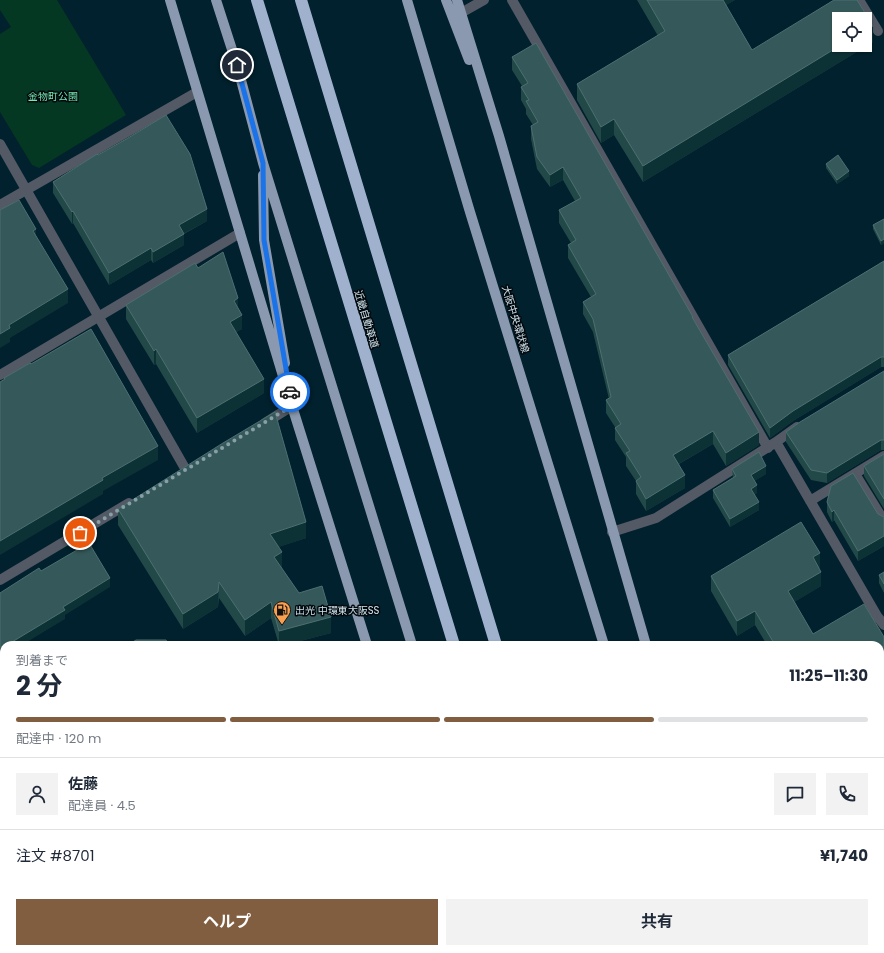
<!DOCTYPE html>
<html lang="ja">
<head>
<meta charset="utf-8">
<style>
  body { margin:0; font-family:Poppins,"Noto Sans JP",sans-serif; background:#f2f2f3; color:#1f2937; height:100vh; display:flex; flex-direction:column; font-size:15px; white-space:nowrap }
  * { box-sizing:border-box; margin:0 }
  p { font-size:13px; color:#747a83 }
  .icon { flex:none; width:22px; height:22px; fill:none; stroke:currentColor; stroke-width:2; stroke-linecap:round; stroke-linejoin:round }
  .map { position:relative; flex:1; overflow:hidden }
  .drawer { position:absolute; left:0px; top:641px; width:884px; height:312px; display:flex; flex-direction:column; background:#fff; border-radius:12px 12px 0 0; box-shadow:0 1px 3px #0004 }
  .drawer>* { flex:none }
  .fabs { position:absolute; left:832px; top:12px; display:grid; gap:8px }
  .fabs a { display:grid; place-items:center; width:40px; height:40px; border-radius:0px; background:#fff; box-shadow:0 1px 3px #0004; font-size:20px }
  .pin { position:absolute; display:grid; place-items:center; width:34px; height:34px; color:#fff; margin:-17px; border:2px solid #fff; border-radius:50%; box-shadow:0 1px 4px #0007 }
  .courier { position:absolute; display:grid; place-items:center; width:40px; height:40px; margin:-20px; border:3px solid #1a73e8; border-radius:50%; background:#fff; color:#222; box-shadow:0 1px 5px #0007 }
  .head em { font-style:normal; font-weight:700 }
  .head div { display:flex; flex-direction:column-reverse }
  .head { display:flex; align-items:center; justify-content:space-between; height:68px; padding:0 16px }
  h1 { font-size:26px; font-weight:700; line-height:30px }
  .bar { display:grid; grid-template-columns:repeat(4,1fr); gap:6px 4px; align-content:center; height:48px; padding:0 16px }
  .bar i { height:5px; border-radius:3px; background:#e0e1e3 }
  .bar .active { background:#825e41 }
  .bar p { grid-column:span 4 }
  .line { display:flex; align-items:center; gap:10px; padding:0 16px; border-top:1px solid #e0e1e3 }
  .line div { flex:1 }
  .round { display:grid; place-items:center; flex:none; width:42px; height:42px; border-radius:0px; background:#f2f2f3 }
  .action { display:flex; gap:8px; margin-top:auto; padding:8px 16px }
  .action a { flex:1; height:46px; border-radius:0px; background:#825e41; color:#fff; font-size:16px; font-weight:700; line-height:46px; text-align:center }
  .action a+a { background:#f2f2f3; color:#1f2937 }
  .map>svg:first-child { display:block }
  .green { fill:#043822 }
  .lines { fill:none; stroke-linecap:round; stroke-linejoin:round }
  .service { stroke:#535a65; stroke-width:10 }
  .minor { stroke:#535a65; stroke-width:10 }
  .tertiary { stroke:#535a65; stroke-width:10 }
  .primary { stroke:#8a99af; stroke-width:10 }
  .motorway { stroke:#a0b1cd; stroke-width:12 }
  .wall { fill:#224948 }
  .shaded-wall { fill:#0d3236 }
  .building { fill:#35595a; stroke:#4d6f70 }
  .done { stroke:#889fa8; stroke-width:4; stroke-dasharray:0 7.2 }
  .route { stroke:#1a73e8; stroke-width:5 }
  .labels { text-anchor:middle; stroke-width:3; stroke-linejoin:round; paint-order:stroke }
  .park-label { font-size:10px; fill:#78e8af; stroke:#01090e }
  .street-label { font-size:10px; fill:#d1e3eb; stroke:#01090e }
  .poi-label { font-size:10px; fill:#d1e3eb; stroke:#01090e; text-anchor:start }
</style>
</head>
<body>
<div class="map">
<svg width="884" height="953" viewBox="0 0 884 953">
  <rect width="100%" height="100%" fill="#00212d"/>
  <!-- green -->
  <path class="green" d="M0 0H57L126 115 39 168 32 165 0 112V34L11 27 0 10Z"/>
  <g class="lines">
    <!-- service -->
    <path class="service" d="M859 0 878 31
      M855 474 884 521
      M880 795 884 793
      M342 953 348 949"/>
    <!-- minor -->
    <path class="minor" d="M512 0 768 448
      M461 13 484 0
      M0 375 240 233
      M776 442 877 616 884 625
      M810 501 884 456
      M612 532 656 518 776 442 797 427
      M0 908 4 914
      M28 949 30 953"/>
    <!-- tertiary -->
    <path class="tertiary" d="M0 144 186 470
      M0 205 197 92
      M265 423 292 406
      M0 580 129 503"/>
    <!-- primary -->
    <path class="primary" d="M170 0 292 406 367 645
      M216 0 237 65 263 163 412 645
      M407 0 470 212 604 645
      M446 0 469 60
      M457 0 499 136 646 645
      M263 175 264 240 285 363
      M462 949 463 953
      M501 949 502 953
      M688 949 689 953
      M732 949 733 953"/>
    <!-- motorway -->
    <path class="motorway" d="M257 0 454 645
      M301 0 496 645
      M540 949 541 953
      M580 949 581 953"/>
  </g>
  <!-- wall -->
  <path class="wall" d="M637 0H735L726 5 752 50 873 42 643 182 614 135 601 143 577 100V84L658 36Z
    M512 57 693 319 759 445 726 466 713 444 679 464 685 488 646 511 636 494V481L626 466V457L615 440V427L606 413V400L609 399 593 332 583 314V302L591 297 568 258V245L571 243 559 223V210L575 201 563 180 550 187 537 169 531 139V126L533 125 526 114V109L521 100V87L522 86 512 70Z
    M98 155 207 221 184 234V245L153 263 151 260 109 285 73 223 72 224 53 193V182Z
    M826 164 849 176 837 184 826 168Z
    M884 219V243L881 245 873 229V225Z
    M884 261V367H881L793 421 770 438 728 365V355Z
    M198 268 238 308 242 329 236 332 264 393 197 433 156 364 154 365 126 319V305Z
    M884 371V450H881L827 483 811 480 786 442V432Z
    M884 454V509L864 476V466Z
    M732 469 766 474 754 481 757 493 754 495 759 510 730 527 713 498V490L733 478Z
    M827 502 884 546 858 561 834 520 832 522 827 512Z
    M118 509 306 538 278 547 281 568 299 593 331 633 285 645H279L271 618 245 636 219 598 218 607 183 629 118 525Z
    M820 567 819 568 821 586 794 602 813 634 880 645H767L755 625 737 636 711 591V576Z
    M884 572V593L879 583V575Z
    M44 949H323L325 953H47Z
    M764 949H880L884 953H765Z"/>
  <!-- shaded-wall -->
  <path class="shaded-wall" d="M719 0H735L719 9Z
    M873 26V42L643 182V166L841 45H865V30Z
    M614 119V135L601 143V127Z
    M563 167V180L550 187V175Z
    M849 171V176L837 184V180Z
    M207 209V221L179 236V225Z
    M73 211V223L72 224V212Z
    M36 229V244L33 231Z
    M184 234V245L153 263V252Z
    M884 239V243L881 245V241Z
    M151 248V260L109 285V273Z
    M68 289V303L10 338V342L0 348V334L9 325Z
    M238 298V312L234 301Z
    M242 315V329L230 336V322Z
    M156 349V364L154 365V351Z
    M881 357V367L793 421 770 438V428L793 411Z
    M264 379V393L197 433V418Z
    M713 431V444L673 467V455Z
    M759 432V445L726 466V453Z
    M881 440V450L827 483V473Z
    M158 446V460L103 491V494L0 555V541L102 478Z
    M766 466V474L751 483V475Z
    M685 475V488L646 511V499Z
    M757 485V493L751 497V489Z
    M759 502V510L730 527V519Z
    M834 510V520L832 522V512Z
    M306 522V538L270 550V534Z
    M884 536V546L858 561V551Z
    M282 552V568L274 573V557Z
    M820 553V567L813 572V557Z
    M821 572V586L788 606V591Z
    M110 578V587L65 615V619L22 645H7L63 607Z
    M219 582 218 607 183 629V614Z
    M271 602V618L245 636V620Z
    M755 611V625L737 636V621Z
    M331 617V633L285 645H279V631Z
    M4 682V691L0 693V684Z
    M884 748V762L880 765V750Z
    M4 847V857L0 860V849Z
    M4 943V949H11L4 953H0V945Z
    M826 949H838V953H820Z"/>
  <!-- building -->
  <path class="building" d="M647 0H723L752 50 834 0H857L873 26 865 30V19H839V45H841L643 166 614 119 601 127 577 84 665 31Z
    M536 43 693 317H692L759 432 726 453 713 431 673 455 685 475 646 499 636 481 641 477 626 453 630 451 615 428 621 424 606 400 611 397 593 319 583 302 596 294 568 245 576 240 559 210 581 198 563 167 550 175 537 157 531 126 538 122 526 101 529 100 521 87 528 83 512 57Z
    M166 115 190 154 207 209 179 225 184 234 153 252 151 248 109 273 73 211 72 212 53 182 97 154 98 155 128 138Z
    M838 155 849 171 837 180 826 164Z
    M19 200 36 229 33 231 68 289 9 325 10 328 0 334V210Z
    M884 219V239L881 241 873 225Z
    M223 252 238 298 234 301 242 315 230 322 264 379 197 418 156 349 154 351 126 305 195 263 198 268Z
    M884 261V357H881L793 411 770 428 728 355Z
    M91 329 158 446 102 478 103 480 0 541V382L5 379 4 378 30 363 31 364Z
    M884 371V440H881L827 473 811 470 786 432 800 422Z
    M275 412 306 522 270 534 282 552 274 557 299 593 322 586 331 617 279 631 271 602 245 620 219 582 218 592 183 614 118 509 223 443Z
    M759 452 766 466 751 475 757 485 751 489 759 502 730 519 713 490 736 476 732 469Z
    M884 454V499L864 466Z
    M853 473 878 514 884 517V536L858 551 834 510 832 512 827 502 831 486Z
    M801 522 820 553 813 557 821 572 788 591 813 634 864 604 884 637V748L880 750V645H775L755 611 737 621 711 576Z
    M89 543 110 578 63 607 65 610 7 645H4V647H3L4 650V682L0 684V593L39 568 41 571Z
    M884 572V584L879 575Z
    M136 640H166L169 645H128Z
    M195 643H217V645H195Z
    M4 725V847L0 849V727Z
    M884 811V953H845L843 949H880V813Z
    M0 916H1L3 918 4 917V943L0 945Z
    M51 949H323L325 953H54Z
    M350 949H402L403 951 400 953H343Z
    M768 949H826L820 953H769Z"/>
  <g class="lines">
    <!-- done -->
    <path class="done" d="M80 533 292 406 290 392"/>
    <!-- route -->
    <path class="route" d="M237 65 263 163 264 240 290 392"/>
  </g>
  <!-- icons -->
  <defs>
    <g id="fuel-pin" transform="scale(0.9)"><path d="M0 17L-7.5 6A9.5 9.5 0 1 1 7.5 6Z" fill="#fa9f4e" stroke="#01090e"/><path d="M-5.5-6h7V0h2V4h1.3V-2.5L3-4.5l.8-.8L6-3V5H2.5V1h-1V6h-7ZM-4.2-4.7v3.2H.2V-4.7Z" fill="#111"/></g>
  </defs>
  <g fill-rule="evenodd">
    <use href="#fuel-pin" x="282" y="610"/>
  </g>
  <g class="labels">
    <!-- park labels -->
    <g class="park-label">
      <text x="53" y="100">金物町公園</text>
    </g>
    <!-- street labels -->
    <g class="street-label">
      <text transform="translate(367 319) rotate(73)" y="4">近畿自動車道</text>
      <text transform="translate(516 319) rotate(73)" y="4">大阪中央環状線</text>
    </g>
    <!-- poi labels -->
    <g class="poi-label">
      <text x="295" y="614">出光 中環東大阪SS</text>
    </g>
  </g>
</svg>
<div class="fabs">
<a><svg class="icon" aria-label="locate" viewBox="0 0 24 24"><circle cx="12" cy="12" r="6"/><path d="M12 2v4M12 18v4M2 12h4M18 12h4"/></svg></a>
</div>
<div class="pin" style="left:80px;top:533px;background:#ea580c"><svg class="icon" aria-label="bag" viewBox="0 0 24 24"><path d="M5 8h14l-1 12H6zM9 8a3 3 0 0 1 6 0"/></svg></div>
<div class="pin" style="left:237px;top:65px;background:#1f2937"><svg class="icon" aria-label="home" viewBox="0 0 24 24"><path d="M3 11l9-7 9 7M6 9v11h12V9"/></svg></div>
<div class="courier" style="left:290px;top:392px"><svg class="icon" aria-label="car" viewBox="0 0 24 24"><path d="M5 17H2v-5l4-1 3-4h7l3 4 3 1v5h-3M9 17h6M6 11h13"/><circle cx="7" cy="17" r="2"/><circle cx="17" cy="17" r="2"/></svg></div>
<section class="drawer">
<div class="head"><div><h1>2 分</h1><p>到着まで</p></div><em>11:25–11:30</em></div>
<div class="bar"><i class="active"></i><i class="active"></i><i class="active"></i><i></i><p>配達中 · 120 m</p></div>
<div class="line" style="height:72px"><a class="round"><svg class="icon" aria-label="person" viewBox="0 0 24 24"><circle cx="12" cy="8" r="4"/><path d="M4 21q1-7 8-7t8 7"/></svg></a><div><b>佐藤</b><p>配達員 · 4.5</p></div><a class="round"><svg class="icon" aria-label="chat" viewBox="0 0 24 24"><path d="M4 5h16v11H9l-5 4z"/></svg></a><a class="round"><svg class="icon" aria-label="phone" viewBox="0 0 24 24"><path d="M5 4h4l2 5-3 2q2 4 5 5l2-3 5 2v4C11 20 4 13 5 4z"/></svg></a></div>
<div class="line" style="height:52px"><div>注文 #8701</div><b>¥1,740</b></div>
<div class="action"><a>ヘルプ</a><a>共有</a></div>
</section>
</div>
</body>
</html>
